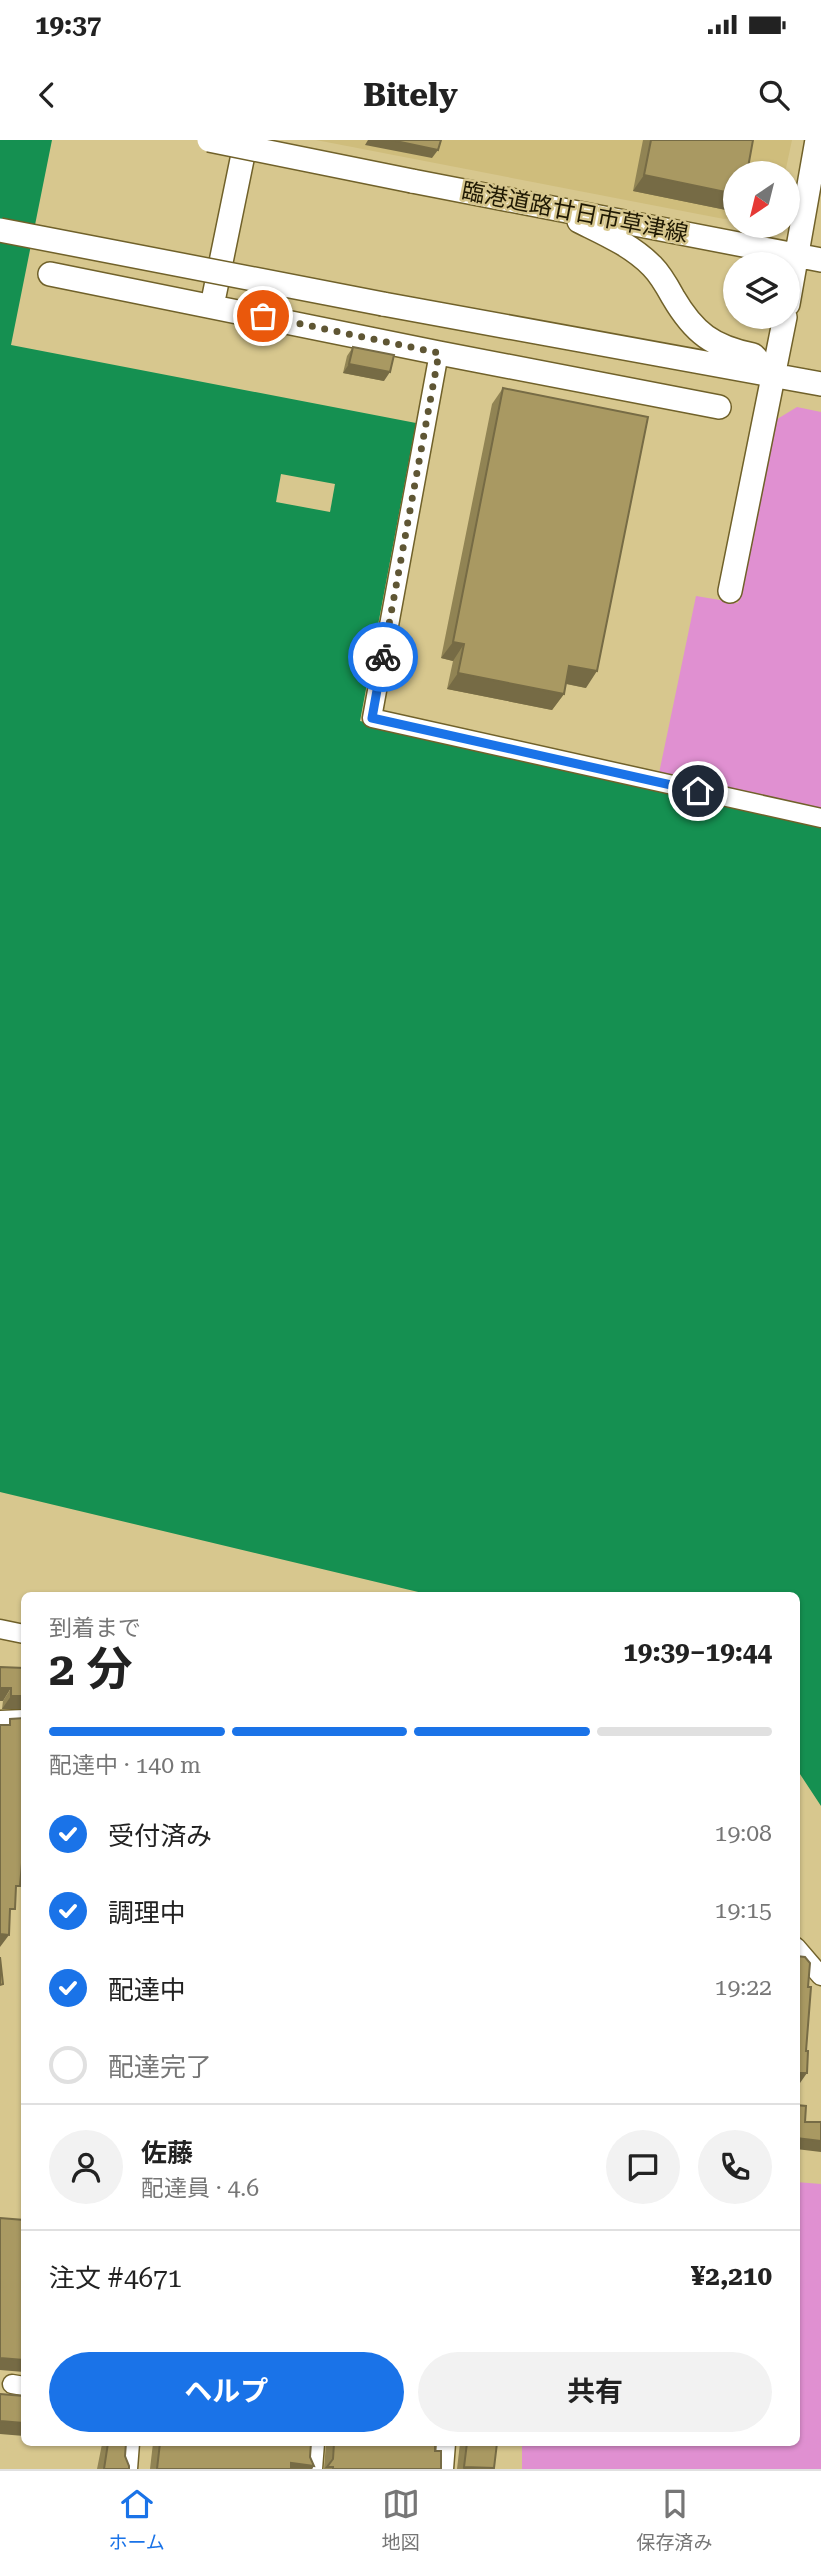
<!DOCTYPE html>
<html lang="ja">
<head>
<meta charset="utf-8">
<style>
  body { margin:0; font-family:"Roboto Serif","Noto Sans JP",serif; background:#f2f2f2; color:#222; height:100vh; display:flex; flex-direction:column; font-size:26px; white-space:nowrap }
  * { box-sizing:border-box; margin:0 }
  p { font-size:23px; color:#767676 }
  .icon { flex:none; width:38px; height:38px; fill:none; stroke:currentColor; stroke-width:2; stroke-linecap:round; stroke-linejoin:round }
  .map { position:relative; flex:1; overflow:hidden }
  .drawer { position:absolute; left:21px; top:1452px; width:779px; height:854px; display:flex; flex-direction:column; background:#fff; border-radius:10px; box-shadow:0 2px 5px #0004 }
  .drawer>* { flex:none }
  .needle { width:46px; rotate:215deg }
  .fabs { position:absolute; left:723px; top:21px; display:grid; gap:14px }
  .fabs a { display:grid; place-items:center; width:77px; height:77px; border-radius:50%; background:#fff; box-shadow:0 2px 5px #0004; font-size:35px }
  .pin { position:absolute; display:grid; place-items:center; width:60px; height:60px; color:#fff; margin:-30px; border:4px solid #fff; border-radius:50%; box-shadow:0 2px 7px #0007 }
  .courier { position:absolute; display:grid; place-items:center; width:70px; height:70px; margin:-35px; border:5px solid #1a73e8; border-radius:50%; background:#fff; color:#222; box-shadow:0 2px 9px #0007 }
  .headline em { font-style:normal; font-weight:700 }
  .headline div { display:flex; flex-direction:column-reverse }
  .headline { display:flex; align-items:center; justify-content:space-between; height:119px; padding:0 28px }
  h1 { font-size:46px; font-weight:700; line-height:52px }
  .bar { display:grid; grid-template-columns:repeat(4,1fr); gap:10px 7px; align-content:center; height:84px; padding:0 28px }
  .bar i { height:9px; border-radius:5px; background:#e0e0e0 }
  .bar .active { background:#1a73e8 }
  .bar p { grid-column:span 4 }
  .line { display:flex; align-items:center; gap:18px; padding:0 28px; border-top:2px solid #e0e0e0 }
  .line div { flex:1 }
  .round { display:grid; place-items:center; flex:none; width:74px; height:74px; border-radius:37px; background:#f2f2f2 }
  ol { padding:0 28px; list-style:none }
  li { display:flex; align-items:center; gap:21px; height:77px }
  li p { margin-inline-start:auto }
  li .icon { padding:7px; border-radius:50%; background:#1a73e8; color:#fff; stroke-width:4 }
  li:last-child { color:#767676 }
  li i { width:38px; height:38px; border:4px solid #e0e0e0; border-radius:50% }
  .primary-button { display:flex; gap:14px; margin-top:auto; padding:14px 28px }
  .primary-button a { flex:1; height:80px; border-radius:42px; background:#1a73e8; color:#fff; font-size:28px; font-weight:700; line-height:80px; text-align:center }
  .primary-button a+a { background:#f2f2f2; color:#222 }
  .status { display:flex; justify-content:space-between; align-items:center; height:49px; padding:0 35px; background:#fff; direction:ltr }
  .status svg { height:19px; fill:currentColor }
  header { display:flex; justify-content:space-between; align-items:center; height:91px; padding:0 28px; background:#fff; font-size:32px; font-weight:700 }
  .tabs { display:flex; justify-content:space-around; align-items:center; height:98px; border-top:2px solid #e0e0e0; background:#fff; font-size:19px; color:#767676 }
  .tabs a { display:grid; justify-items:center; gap:4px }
  .tabs .active { color:#1a73e8 }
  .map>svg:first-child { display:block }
  .built { fill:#cfbd7c }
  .green { fill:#e090d1 }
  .water { fill:#159051 }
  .pier { fill:#d7c78e }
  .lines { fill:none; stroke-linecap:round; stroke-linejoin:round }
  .minor-casing { stroke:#70612a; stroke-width:21 }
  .tertiary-casing { stroke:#70612a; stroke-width:26 }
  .minor { stroke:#fff; stroke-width:18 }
  .tertiary { stroke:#fff; stroke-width:23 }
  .tertiary-bridge-casing { stroke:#70612a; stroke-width:26; stroke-linecap:butt }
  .tertiary-bridge { stroke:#fff; stroke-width:23 }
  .wall { fill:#918454 }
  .shaded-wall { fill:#766b45 }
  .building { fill:#a99962; stroke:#766b45; stroke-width:2 }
  .done { stroke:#5f5634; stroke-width:7; stroke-dasharray:0 12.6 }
  .route { stroke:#1a73e8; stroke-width:9 }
  .labels { text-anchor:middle; stroke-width:5; stroke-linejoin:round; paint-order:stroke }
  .street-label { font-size:23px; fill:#1f1903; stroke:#d7c78e }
</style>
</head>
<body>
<div class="status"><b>19:37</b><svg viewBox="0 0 49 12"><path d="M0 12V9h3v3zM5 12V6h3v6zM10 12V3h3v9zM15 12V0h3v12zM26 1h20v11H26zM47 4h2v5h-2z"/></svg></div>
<header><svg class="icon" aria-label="back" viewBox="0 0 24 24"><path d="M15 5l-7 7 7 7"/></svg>Bitely<svg class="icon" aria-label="search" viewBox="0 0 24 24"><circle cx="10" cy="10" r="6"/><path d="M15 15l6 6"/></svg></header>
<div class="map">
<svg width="821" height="2329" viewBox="0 0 821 2329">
  <rect width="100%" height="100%" fill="#d7c78e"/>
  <!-- built -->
  <path class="built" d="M316 0H792L785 33H735V77L724 79Z"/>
  <!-- green -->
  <path class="green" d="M797 267 821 272V673L658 638 696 456 738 463 774 281Z
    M796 2042 821 2044V2329H522V2303H796Z"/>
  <!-- water -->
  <path class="water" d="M0 0H52L11 205 416 283 360 581 821 682V1666L796 1628V1456H435L0 1352Z"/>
  <!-- pier -->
  <path class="pier" d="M281 334 335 344 330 372 276 362Z"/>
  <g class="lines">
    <!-- minor casing -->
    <g class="minor-casing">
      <path id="minor" d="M439 213 372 578 821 678
        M0 1489 24 1494
        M0 1580 24 1579
        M796 1807 821 1836
        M12 2244 24 2246
        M128 2329 130 2303
        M313 2329 315 2303
        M444 2329 446 2303"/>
    </g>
    <!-- tertiary casing -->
    <g class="tertiary-casing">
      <path id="tertiary" d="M412 41 821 120
        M579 81C605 94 631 105 652 126 661 135 667 146 673 157 694 193 713 207 753 215L756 218
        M50 134 439 213 719 267
        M383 164 821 244
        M788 164 817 0
        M212 166 246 0
        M730 451 785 177"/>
    </g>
    <!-- minor -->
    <use href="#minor" class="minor"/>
    <!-- tertiary -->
    <use href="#tertiary" class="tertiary"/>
    <!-- tertiary-bridge casing -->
    <g class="tertiary-bridge-casing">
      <path id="tertiary-bridge" d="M209 0 412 41
        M0 90 383 164"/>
    </g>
    <!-- tertiary-bridge -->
    <use href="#tertiary-bridge" class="tertiary-bridge"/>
  </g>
  <!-- wall -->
  <path class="wall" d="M643 0H753L731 71 633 51Z
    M353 207 384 241 343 233 347 216Z
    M503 248 586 548 566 544 564 554 552 570 447 549 453 521 441 518 492 264Z
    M24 1528V1569H2L3 1561Z
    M90 2303H126L125 2316 129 2329H97L102 2304Z
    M153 2303H311L310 2317 314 2326 312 2329H150Z
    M326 2303H435V2311L441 2329H324Z
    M460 2303H497L494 2329H457Z"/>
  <!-- shaded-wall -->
  <path class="shaded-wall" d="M368 0H391L438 10 432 18 365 5Z
    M644 35 735 54V66L731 71 633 51Z
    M349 224 390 232 384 241 343 233Z
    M453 502 464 504 453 521 441 518Z
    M569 526 597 531 586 548 558 542Z
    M458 533 564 554 552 570 447 549Z
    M0 1548H11L3 1561H0Z
    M11 1556H24V1569H2Z
    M0 1794 9 1795 0 1807Z
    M796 1933H807L800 1943H796Z
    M796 1998 821 2001V2012L796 2009Z
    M0 2218 24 2220V2232L0 2230Z
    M0 2281 24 2283V2296L0 2294Z
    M291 2323 314 2326 312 2329H287Z
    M464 2327 494 2328 463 2329Z"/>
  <!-- building -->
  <path class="building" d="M391 0H441L438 10Z
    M651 0H753L747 33H735V54L644 35Z
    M353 207 394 215 390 232 349 224Z
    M503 248 648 277 597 531 569 526 564 554 458 533 464 504 453 502Z
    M0 1527 24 1528V1556H11V1548H0Z
    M24 1578V1684H22V1723L20 1746H16L15 1769H10L9 1795 0 1794V1585H10V1579Z
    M796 1816 805 1817 810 1823 808 1847H811L806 1911H808L807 1933H796Z
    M0 1817 3 1844 0 1845Z
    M796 1965 806 1966 805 1982H821V2001L796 1998Z
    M0 2078 24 2080V2220L0 2218Z
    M0 2254 24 2256V2283L0 2281Z
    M108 2303H126L125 2316 129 2326V2329H104Z
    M160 2303H311L310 2317 314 2326 291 2323V2329H157Z
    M334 2303H435V2311H441V2329H333V2327H327L333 2319Z
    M467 2303H497L494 2328 464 2327Z"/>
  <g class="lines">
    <!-- done -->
    <path class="done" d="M263 176 439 213 383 517"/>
    <!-- route -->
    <path class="route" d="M383 517 372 578 698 651"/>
  </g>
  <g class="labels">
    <!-- street labels -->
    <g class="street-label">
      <text transform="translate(575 72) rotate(11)" y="8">臨港道路廿日市草津線</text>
    </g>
  </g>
</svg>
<div class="fabs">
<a><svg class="needle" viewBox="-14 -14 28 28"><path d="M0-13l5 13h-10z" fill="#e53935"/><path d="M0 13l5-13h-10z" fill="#767676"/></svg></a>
<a><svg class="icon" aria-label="layers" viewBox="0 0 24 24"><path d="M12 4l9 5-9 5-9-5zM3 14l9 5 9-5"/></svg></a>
</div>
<div class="pin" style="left:263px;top:176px;background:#ea580c"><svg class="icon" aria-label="bag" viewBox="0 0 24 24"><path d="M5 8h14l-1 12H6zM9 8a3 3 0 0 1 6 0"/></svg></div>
<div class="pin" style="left:698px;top:651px;background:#1f2937"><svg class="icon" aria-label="home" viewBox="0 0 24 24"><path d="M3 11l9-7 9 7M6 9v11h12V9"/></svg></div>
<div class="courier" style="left:383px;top:517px"><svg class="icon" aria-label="bike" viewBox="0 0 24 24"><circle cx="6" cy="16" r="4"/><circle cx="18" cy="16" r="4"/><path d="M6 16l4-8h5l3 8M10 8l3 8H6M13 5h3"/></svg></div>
<section class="drawer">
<div class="headline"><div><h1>2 分</h1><p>到着まで</p></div><em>19:39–19:44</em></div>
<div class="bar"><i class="active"></i><i class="active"></i><i class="active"></i><i></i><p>配達中 · 140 m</p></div>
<ol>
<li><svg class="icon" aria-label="check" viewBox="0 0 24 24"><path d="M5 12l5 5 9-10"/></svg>受付済み<p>19:08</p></li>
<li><svg class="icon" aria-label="check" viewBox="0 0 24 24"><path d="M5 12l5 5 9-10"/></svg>調理中<p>19:15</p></li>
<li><svg class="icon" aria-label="check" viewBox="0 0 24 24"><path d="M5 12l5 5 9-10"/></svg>配達中<p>19:22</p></li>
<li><i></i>配達完了</li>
</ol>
<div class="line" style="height:126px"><a class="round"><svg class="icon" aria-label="person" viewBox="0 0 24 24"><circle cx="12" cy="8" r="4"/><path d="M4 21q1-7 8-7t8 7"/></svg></a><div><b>佐藤</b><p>配達員 · 4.6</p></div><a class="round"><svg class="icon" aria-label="chat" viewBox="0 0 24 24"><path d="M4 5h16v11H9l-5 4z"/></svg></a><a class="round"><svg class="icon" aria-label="phone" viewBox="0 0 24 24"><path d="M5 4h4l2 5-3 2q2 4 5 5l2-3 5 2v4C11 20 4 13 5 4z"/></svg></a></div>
<div class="line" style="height:91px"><div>注文 #4671</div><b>¥2,210</b></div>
<div class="primary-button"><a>ヘルプ</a><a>共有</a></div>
</section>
</div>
<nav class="tabs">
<a class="active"><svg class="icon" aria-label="home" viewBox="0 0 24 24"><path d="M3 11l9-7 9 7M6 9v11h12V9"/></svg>ホーム</a>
<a><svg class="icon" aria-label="map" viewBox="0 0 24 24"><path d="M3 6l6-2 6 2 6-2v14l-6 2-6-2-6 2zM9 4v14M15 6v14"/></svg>地図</a>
<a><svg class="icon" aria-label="saved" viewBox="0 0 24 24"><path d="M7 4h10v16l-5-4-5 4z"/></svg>保存済み</a>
</nav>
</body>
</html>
